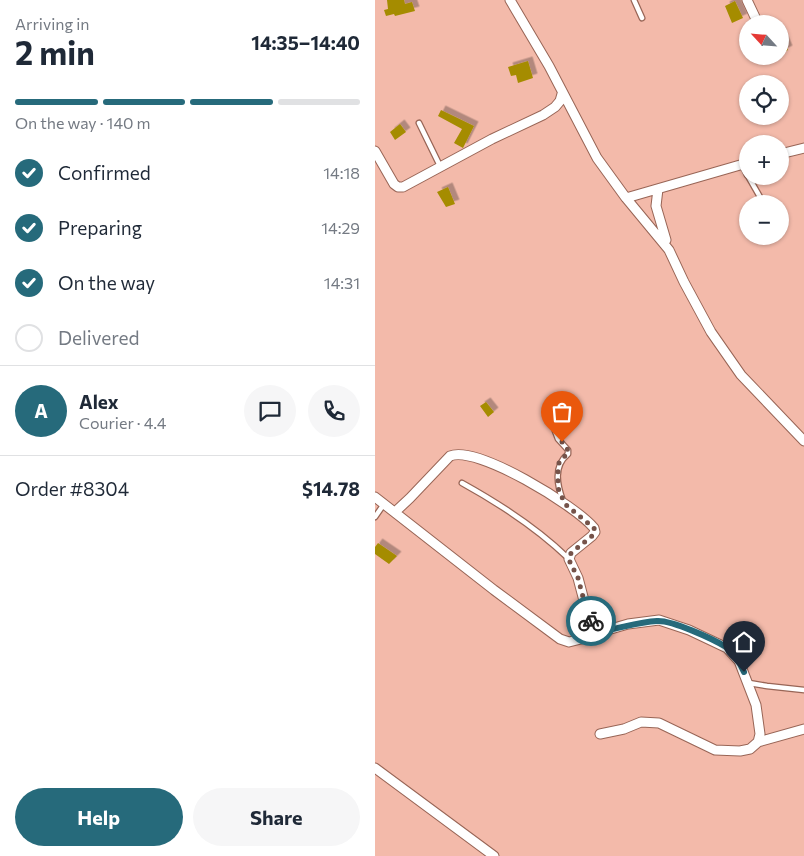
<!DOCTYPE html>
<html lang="en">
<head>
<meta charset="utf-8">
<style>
  body { margin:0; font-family:Commissioner,sans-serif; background:#f6f6f7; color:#1f2937; height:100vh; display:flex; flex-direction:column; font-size:19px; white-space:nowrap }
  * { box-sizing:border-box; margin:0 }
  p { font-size:16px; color:#747a83 }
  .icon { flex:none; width:28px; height:28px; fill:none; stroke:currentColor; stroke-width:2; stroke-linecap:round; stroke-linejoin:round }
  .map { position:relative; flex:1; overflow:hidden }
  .side { display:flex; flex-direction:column; background:#fff; width:375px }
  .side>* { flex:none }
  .needle { width:32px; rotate:296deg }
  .buttons { position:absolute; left:364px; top:15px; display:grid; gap:10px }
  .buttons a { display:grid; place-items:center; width:50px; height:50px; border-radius:50%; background:#fff; box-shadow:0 1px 4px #0004; font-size:25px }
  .pin { position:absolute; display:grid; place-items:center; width:42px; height:42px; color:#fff; margin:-51px -21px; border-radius:50% 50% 50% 0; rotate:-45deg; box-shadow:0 0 5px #0007 }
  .pin .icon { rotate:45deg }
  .courier { position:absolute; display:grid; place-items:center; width:50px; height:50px; margin:-25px; border:4px solid #266a7b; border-radius:50%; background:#fff; color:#222; box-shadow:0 1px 6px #0007 }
  .overview em { font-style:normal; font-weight:700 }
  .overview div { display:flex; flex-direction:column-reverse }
  .overview { display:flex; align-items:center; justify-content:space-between; height:85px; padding:0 15px }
  h1 { font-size:32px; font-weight:700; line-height:38px }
  .bar { display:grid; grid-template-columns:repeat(4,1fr); gap:8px 5px; align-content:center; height:60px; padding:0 15px }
  .bar i { height:6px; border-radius:4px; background:#e0e1e3 }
  .bar .current { background:#266a7b }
  .bar p { grid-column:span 4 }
  .line { display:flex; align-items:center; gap:12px; padding:0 15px; border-top:1px solid #e0e1e3 }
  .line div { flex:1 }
  .round { display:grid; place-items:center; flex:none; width:52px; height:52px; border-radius:26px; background:#f6f6f7 }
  ol { padding:0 15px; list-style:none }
  li { display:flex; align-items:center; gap:15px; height:55px }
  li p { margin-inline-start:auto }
  li .icon { padding:5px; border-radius:50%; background:#266a7b; color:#fff; stroke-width:4 }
  li:last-child { color:#747a83 }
  li i { width:28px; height:28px; border:2px solid #e0e1e3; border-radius:50% }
  .button { display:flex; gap:10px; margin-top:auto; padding:10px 15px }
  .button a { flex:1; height:58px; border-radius:30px; background:#266a7b; color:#fff; font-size:20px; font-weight:700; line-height:58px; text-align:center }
  .button a+a { background:#f6f6f7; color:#1f2937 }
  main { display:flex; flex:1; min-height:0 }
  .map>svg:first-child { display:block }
  .building { fill:#a58c00; filter:url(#shadow) }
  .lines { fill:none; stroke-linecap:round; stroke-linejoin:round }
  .lane-casing { stroke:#986556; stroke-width:7 }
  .street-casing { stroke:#986556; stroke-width:11 }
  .lane { stroke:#fff; stroke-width:4.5 }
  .street { stroke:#fff; stroke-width:9 }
  .done { stroke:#75534a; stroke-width:5; stroke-dasharray:0 9 }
  .route { stroke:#266a7b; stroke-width:6 }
</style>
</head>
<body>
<main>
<section class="side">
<div class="overview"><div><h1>2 min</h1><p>Arriving in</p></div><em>14:35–14:40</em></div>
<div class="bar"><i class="current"></i><i class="current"></i><i class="current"></i><i></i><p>On the way · 140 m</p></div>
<ol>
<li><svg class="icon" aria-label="check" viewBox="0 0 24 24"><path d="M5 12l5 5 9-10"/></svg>Confirmed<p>14:18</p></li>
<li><svg class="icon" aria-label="check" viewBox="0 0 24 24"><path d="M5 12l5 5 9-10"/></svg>Preparing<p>14:29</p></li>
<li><svg class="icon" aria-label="check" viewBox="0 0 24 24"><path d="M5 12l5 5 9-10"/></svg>On the way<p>14:31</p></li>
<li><i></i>Delivered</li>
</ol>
<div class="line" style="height:90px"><b class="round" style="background:#266a7b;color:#fff">A</b><div><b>Alex</b><p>Courier · 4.4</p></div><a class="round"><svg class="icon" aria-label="chat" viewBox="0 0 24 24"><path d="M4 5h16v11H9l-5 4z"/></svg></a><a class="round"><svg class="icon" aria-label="phone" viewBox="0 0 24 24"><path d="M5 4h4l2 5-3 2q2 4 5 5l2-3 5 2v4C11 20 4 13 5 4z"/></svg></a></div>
<div class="line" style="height:65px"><div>Order #8304</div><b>$14.78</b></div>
<div class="button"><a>Help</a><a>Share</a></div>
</section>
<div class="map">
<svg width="429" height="856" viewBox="0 0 429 856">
  <defs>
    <filter id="shadow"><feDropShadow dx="4.5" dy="-4.5" stdDeviation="0" flood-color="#0004"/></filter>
  </defs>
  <rect width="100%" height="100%" fill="#f3baaa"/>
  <!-- building -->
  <path class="building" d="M12 0H29L30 4 37 2 40 11 20 16 19 14 11 16 9 10 13 9Z
    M360 1 368 18 357 23 350 6Z
    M405 31 413 50 405 54Z
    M153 61 158 78 143 83 141 75 136 76 133 67Z
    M66 110 99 126 88 148 79 143 87 129 63 116Z
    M25 124 31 132 20 140 15 132Z
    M73 187 80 204 71 207 62 192Z
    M111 402 119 412 113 417 105 406Z
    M176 406 185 418H184L186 422 178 427 167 413Z
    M3 543 22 556 14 564 0 554V547Z"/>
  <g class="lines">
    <!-- lane casing -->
    <g class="lane-casing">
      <path id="lane" d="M259 0 267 18
        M44 123 65 166
        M367 164 372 175
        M373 176 389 204
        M180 431 183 439 193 450V454C178 466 182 485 188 501
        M87 483C125 504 162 528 193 558
        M0 517 9 504
        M374 683 392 686 429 690"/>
    </g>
    <!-- street casing -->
    <g class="street-casing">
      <path id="street" d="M135 0 174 66 222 158 251 198 294 250 309 282 336 332 366 375 429 441
        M372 0 380 17
        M0 151 19 184 23 187H28L117 139 168 115 180 107 185 101 187 94
        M405 154 429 148
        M283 189 281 206 291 240
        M251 198 372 163
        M0 497 119 590 185 639 194 642 210 638 221 632 229 631 253 624 284 620 314 630 352 648 364 661 381 705 385 734 383 742 375 749 365 751 340 750 284 723 266 722 249 729 225 734
        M20 512 35 498 75 456C102 445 201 506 219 528L220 532 217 536 196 553 194 559 203 578 212 612 221 632
        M383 742 429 729
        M0 768 119 856"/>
    </g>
    <!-- lane -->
    <use href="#lane" class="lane"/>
    <!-- street -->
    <use href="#street" class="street"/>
  </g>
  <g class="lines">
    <!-- done -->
    <path class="done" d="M187 442 193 450V454L186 459 183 465V488L190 504 219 528 220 532 217 536 196 553 194 560 203 578 212 612 216 621"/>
    <!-- route -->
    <path class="route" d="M216 621 220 632C241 630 261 622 282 621 297 620 338 639 351 647 359 653 365 663 369 672"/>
  </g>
</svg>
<div class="buttons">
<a><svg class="needle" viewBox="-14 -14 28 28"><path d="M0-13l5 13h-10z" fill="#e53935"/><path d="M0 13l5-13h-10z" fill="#747a83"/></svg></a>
<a><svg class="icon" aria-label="locate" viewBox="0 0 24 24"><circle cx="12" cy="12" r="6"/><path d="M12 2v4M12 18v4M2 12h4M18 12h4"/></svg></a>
<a>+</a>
<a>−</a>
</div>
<div class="pin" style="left:187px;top:442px;background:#ea580c"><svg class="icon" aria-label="bag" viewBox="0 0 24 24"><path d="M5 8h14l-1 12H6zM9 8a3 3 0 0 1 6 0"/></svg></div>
<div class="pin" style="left:369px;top:672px;background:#1f2937"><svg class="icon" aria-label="home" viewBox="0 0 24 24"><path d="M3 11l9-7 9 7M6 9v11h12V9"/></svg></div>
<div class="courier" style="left:216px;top:621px"><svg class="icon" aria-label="bike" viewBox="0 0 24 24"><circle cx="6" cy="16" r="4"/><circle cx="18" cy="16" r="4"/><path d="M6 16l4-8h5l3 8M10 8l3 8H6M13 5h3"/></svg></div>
</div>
</main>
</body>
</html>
